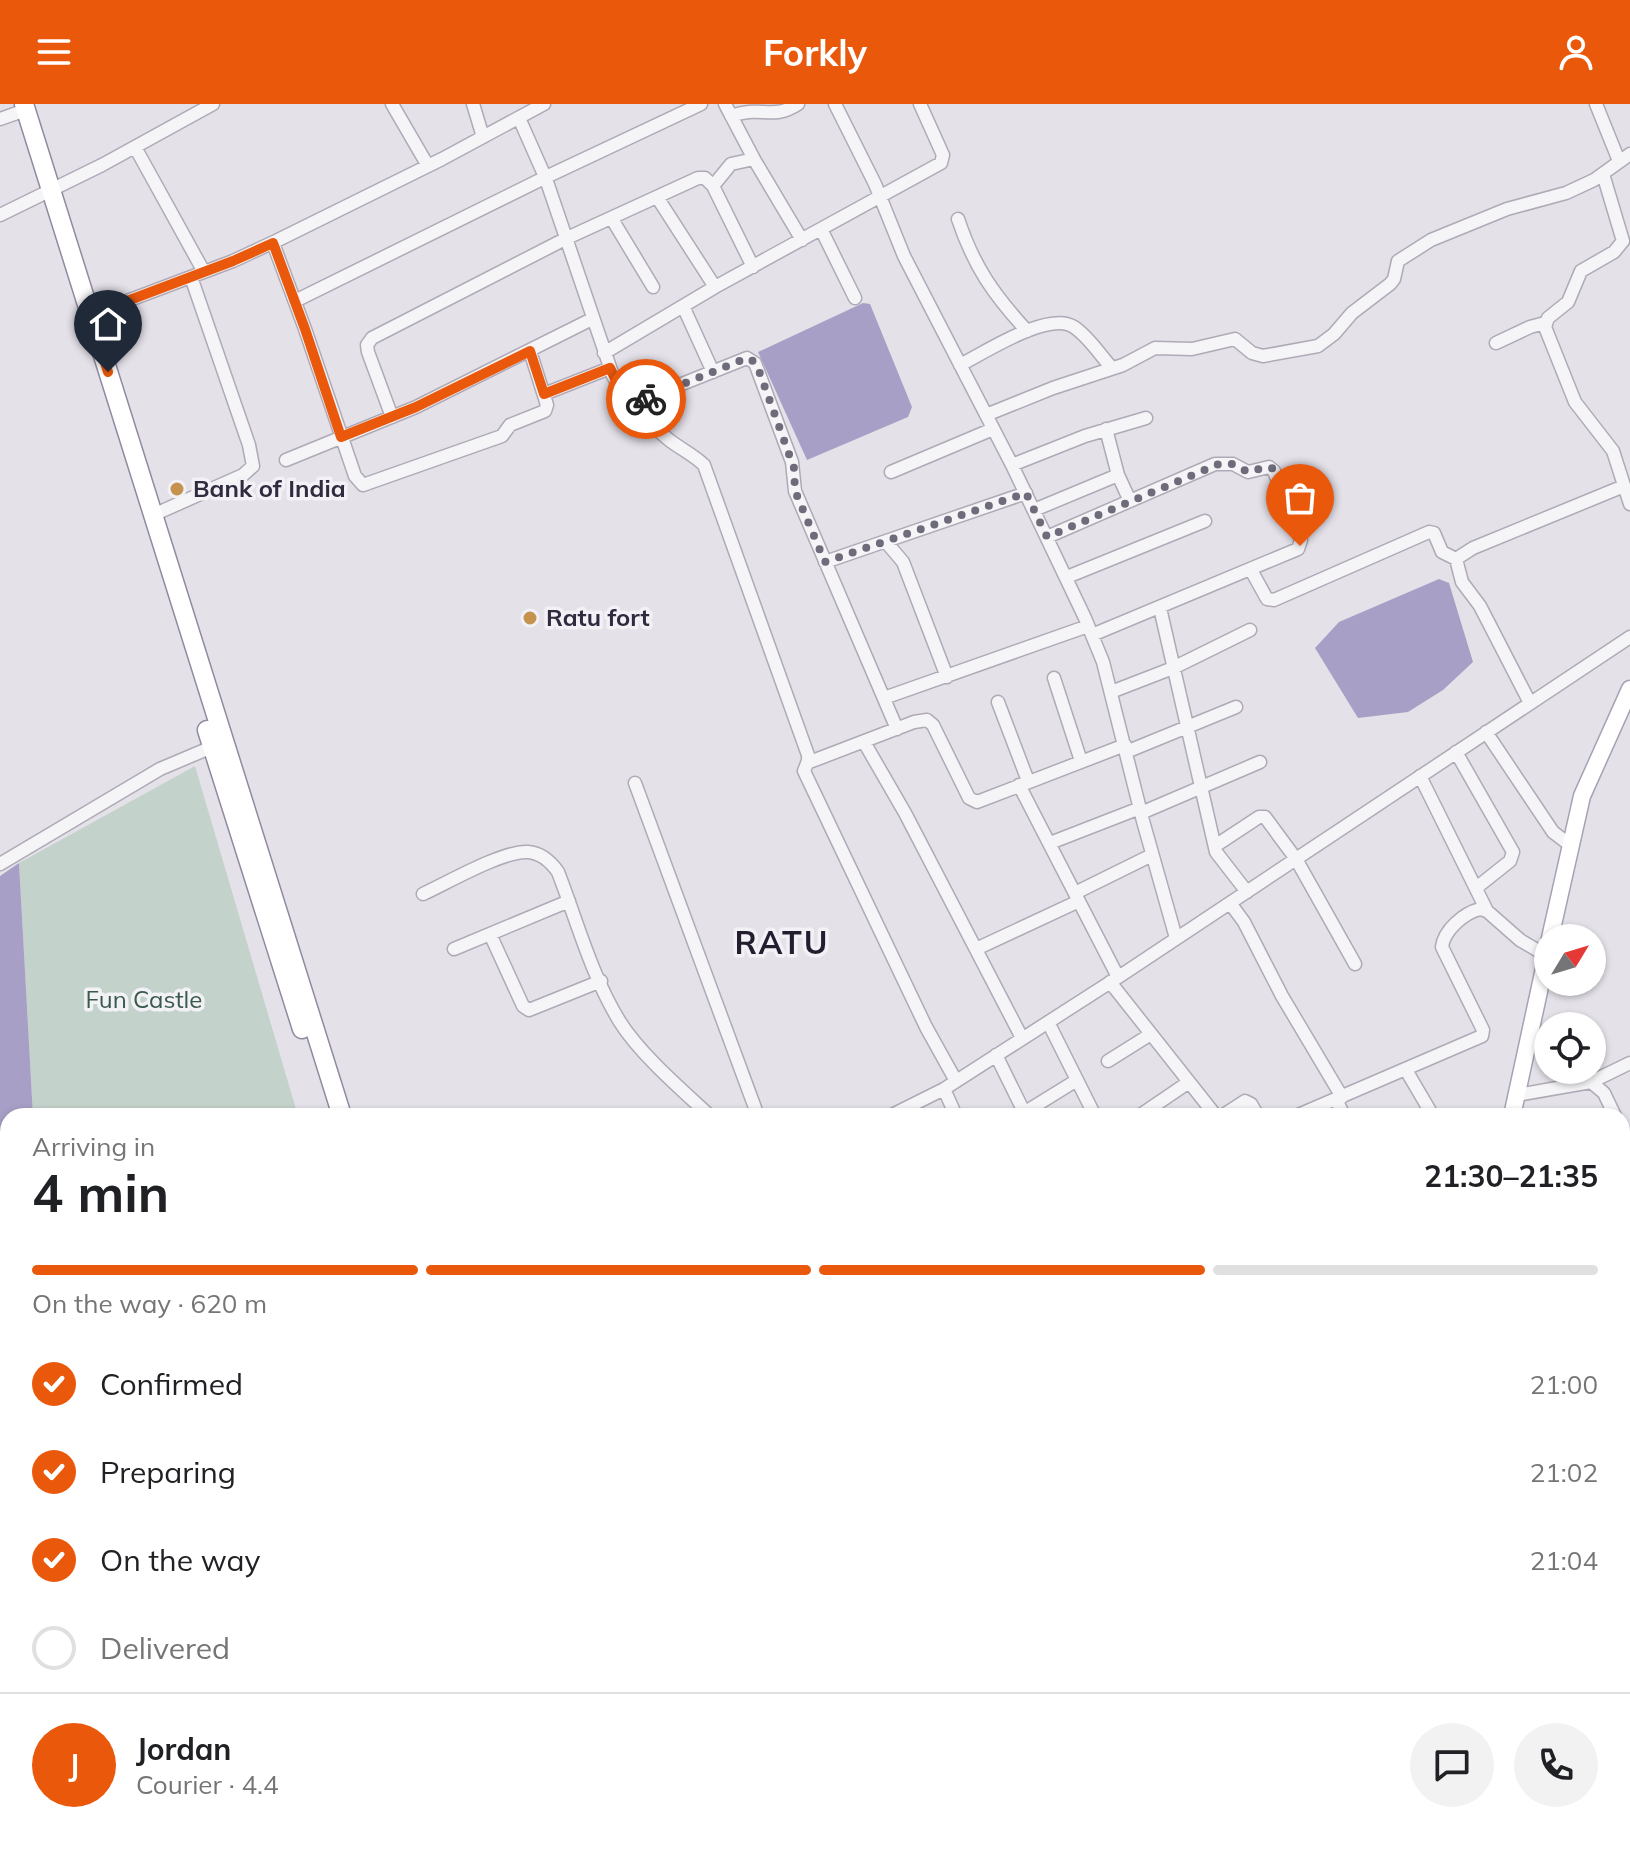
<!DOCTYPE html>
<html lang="en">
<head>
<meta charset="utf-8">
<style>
  body { margin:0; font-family:Mulish,sans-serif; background:#f2f2f2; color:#202124; height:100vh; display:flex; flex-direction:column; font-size:30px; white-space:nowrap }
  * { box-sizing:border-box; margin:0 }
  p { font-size:26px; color:#757577 }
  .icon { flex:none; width:44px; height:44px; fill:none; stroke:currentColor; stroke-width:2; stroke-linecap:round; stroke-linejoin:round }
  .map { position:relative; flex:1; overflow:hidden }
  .panel { position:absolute; left:0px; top:1004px; width:1630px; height:746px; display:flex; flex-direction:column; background:#fff; border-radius:24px 24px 0 0; box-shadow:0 2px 6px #0004 }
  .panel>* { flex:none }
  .needle { width:52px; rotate:52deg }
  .buttons { position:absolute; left:1534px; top:820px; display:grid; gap:16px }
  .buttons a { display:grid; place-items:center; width:72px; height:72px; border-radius:50%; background:#fff; box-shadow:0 2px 6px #0004; font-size:40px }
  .pin { position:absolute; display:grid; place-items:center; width:68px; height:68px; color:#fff; margin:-82px -34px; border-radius:50% 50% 50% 0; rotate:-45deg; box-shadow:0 0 8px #0007 }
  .pin .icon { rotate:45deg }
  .courier { position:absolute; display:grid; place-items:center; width:80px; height:80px; margin:-40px; border:6px solid #ea580c; border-radius:50%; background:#fff; color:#222; box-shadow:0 2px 10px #0007 }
  .summary em { font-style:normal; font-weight:700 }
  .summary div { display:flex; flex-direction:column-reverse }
  .summary { display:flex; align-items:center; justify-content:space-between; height:136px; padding:0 32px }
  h1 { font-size:52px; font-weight:700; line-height:60px }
  .bar { display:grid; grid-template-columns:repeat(4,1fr); gap:12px 8px; align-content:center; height:96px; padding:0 32px }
  .bar i { height:10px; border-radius:6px; background:#e0e0e0 }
  .bar .active { background:#ea580c }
  .bar p { grid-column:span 4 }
  .line { display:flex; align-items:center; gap:20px; padding:0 32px; border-top:2px solid #e0e0e0 }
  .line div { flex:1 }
  .round { display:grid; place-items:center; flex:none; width:84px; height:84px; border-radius:42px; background:#f2f2f2 }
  ol { padding:0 32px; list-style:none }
  li { display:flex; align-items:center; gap:24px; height:88px }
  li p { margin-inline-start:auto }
  li .icon { padding:8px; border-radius:50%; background:#ea580c; color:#fff; stroke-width:4 }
  li:last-child { color:#757577 }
  li i { width:44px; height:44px; border:4px solid #e0e0e0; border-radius:50% }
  header { display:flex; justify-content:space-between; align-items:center; height:104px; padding:0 32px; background:#ea580c; color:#fff; font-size:36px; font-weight:700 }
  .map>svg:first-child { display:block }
  .green { fill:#c3d2ca }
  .water { fill:#a89fc6 }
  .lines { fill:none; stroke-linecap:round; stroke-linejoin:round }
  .minor-casing { stroke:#afaab6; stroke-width:15 }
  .major-casing { stroke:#a7a1b4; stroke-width:19 }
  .highway-casing { stroke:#91899f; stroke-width:21 }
  .minor { stroke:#f5f4f7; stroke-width:12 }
  .major { stroke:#fff; stroke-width:16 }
  .highway { stroke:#fff; stroke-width:18 }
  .done { stroke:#706b7b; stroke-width:8; stroke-dasharray:0 14.4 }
  .route { stroke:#ea580c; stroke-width:10 }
  .poi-dot { fill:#c6934e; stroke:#f2f1f6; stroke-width:3 }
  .labels { text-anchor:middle; stroke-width:7; stroke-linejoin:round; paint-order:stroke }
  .poi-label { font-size:24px; font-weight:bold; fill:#322b40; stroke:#f2f1f6; text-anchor:start }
  .park-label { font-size:24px; fill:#395a4b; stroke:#f2f1f6 }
  .district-label { font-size:32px; font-weight:bold; letter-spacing:2px; fill:#241d30; stroke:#f2f1f6 }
</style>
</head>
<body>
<header><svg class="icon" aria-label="menu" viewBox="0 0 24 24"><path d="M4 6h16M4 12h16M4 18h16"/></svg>Forkly<svg class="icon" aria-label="person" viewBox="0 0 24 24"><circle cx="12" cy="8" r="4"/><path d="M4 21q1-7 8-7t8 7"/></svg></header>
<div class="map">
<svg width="1630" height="1749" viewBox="0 0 1630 1749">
  <rect width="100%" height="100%" fill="#e4e1e9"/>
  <!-- green -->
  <path class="green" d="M195 662 298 1012H33L19 759Z"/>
  <!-- water -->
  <path class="water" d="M863 199 870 200 912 303 908 313 807 356 758 248Z
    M1439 475 1449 479 1473 558 1443 586 1408 608 1358 614 1315 544 1339 518Z
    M19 759 33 1012H8V1634L0 1631V772Z"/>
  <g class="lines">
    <!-- minor casing -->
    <g class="minor-casing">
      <path id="minor" d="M392 0 428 62
        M473 0 483 33
        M725 0 755 57 802 136
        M835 0 875 80 904 152 1012 361 1085 514 1103 558 1143 717 1176 834
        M1596 0 1619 57
        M731 12C761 1 772 17 798 0
        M519 14 546 75 613 272C626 296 646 317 668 335 679 344 694 351 704 361L808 651V657L804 667 926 923 956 977
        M0 15 17 9
        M135 43 204 168
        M1603 70 1623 137 1614 148 1581 167 1568 198 1548 214 1545 223 1575 298 1613 347 1630 400
        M713 82 731 60 754 55
        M657 93 715 183
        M0 111 102 61 213 0
        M612 115 653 183
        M958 115C974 163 994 191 1027 227
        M821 125 855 194
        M273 139 305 225 355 372 363 381 502 332 510 321 545 307 547 301 530 247
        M295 197 546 73 701 0
        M683 202 713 268
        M90 211 233 157 276 137 442 55 544 0
        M1496 239 1530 223 1545 219
        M604 249 715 183 941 59 943 51 920 0
        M960 261C984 249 1049 206 1074 223 1089 233 1100 251 1112 264
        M544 290 610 264
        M632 300 747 254 755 259 792 358 795 387 897 625
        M986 311 1053 284 1123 261 1155 244 1192 245 1235 235 1252 249 1263 252 1318 242 1334 230 1352 209 1390 180 1394 175 1398 157 1431 136 1507 105 1566 89 1594 76 1630 50
        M392 313 368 248 367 241 372 234 567 134 698 74H705L713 82 753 163
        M1106 325 1118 371 1130 397
        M286 356 416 303 592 215
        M1012 361 1085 332 1146 314
        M891 368 993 325
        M1034 406 1118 371
        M153 411 243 371 253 362 249 341 191 173
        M1047 433 1215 360H1233L1248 368 1269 363 1274 367 1301 436 1298 445 1092 531
        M886 438 903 458 947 573
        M1456 455 1473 444 1624 382
        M825 458 1026 389
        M1251 466 1267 495 1274 496 1429 428 1434 429 1442 448 1456 455 1462 478 1480 502 1530 599
        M1067 473 1205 417
        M1160 504 1216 748 1247 788
        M1054 574 1081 657
        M1111 588 1173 564 1250 526
        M884 594 1088 522
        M998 598 1028 677
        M1486 628 1553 728 1570 741
        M864 638 905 709 1022 934
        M1126 648 1236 603
        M1456 648 1513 748 1510 757 1476 784
        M807 659 914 618 927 616 933 621 969 694 977 698 1125 641
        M1420 672 1487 807
        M635 679 758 1012
        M1019 681 1118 873
        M1141 709 1260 658
        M1050 739 1140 704
        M1215 742 1259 713H1265L1296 755 1355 860
        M0 760 160 665 212 643
        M1075 789 1152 751
        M423 790C447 779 504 746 528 748 542 749 551 758 558 768 577 817 592 873 620 918 640 950 682 986 710 1012
        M1230 799 1244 818 1282 892 1342 993
        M490 830 523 902 529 906 601 877
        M454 845 569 797
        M976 845 1079 797
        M1110 878 1216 1012
        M1048 918 1095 1012
        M996 951 1026 1012
        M1108 957 1151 930
        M1406 966 1433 1012
        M1591 978 1630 959
        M944 985 956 1012
        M1517 991 1591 978 1604 989 1615 1012
        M1336 995 1344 1012
        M890 1012 944 985 1120 872 1630 533
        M1019 1012 1077 976
        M1139 1012 1189 978
        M1222 1012 1245 997 1251 1000 1258 1012
        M1296 1012 1482 932 1483 926 1442 843C1444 826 1464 809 1480 805L1487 807 1520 836 1547 852
        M1622 1034 1630 1058
        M1622 1112 1630 1108
        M1622 1163 1630 1160
        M1622 1294 1630 1302
        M1622 1372 1630 1374
        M0 1643 8 1644
        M1622 1729 1630 1740
        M197 1742 201 1749
        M468 1742 471 1749
        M990 1742 992 1749
        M1026 1742 1029 1749
        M1292 1742 1301 1749
        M1409 1742 1411 1749
        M40 1749 55 1742
        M306 1749 321 1742
        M530 1749 547 1742
        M1066 1749 1079 1742"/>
    </g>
    <!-- major casing -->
    <g class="major-casing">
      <path id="major" d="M1550 834 1582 692 1630 585
        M1512 1012 1548 846
        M1355 1749 1356 1742"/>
    </g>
    <!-- highway casing -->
    <g class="highway-casing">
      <path id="highway" d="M24 0 342 1012
        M207 626 302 925
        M572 1742 574 1749"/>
    </g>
    <!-- minor -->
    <use href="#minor" class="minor"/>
    <!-- major -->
    <use href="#major" class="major"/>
    <!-- highway -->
    <use href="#highway" class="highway"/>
  </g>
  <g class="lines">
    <!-- done -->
    <path class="done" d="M646 295 747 254 752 256 758 264 794 364 795 387 825 458 1026 389 1047 433 1221 359 1233 360 1248 368 1267 363 1272 364 1301 436 1300 442"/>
    <!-- route -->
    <path class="route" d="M108 268 90 211 233 157 273 139 305 225 341 333 416 303 530 247 544 290 610 264 621 287 632 300 646 295"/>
  </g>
  <!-- markers -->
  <g class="poi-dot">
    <circle cx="177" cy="385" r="8"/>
    <circle cx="530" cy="514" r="8"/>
  </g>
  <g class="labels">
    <!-- poi labels -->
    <g class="poi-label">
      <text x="193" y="393">Bank of India</text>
      <text x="546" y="522">Ratu fort</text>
    </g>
    <!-- park labels -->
    <g class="park-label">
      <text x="144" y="904">Fun Castle</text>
    </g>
    <!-- district labels -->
    <g class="district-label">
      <text x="782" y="850">RATU</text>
    </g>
  </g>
</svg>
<div class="buttons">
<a><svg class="needle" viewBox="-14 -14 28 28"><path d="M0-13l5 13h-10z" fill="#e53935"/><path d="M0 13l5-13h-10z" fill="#757577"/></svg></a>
<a><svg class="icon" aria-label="locate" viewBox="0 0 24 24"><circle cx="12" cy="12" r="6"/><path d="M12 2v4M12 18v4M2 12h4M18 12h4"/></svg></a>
</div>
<div class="pin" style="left:1300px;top:442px;background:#ea580c"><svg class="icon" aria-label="bag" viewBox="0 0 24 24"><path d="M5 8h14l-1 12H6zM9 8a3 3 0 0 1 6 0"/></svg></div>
<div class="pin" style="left:108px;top:268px;background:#1f2937"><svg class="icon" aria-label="home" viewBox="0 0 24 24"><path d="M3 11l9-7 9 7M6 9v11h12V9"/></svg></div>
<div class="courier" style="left:646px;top:295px"><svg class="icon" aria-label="bike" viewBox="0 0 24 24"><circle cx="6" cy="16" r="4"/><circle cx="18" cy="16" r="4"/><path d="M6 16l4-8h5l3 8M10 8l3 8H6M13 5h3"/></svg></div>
<section class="panel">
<div class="summary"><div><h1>4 min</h1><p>Arriving in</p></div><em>21:30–21:35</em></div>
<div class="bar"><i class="active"></i><i class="active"></i><i class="active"></i><i></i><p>On the way · 620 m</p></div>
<ol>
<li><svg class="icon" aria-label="check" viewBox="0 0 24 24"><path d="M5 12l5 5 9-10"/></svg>Confirmed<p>21:00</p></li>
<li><svg class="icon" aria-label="check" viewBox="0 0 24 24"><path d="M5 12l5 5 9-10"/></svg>Preparing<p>21:02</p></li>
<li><svg class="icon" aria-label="check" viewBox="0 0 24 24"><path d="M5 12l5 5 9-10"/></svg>On the way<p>21:04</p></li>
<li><i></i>Delivered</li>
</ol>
<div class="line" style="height:144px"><b class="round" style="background:#ea580c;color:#fff">J</b><div><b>Jordan</b><p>Courier · 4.4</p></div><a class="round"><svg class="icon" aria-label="chat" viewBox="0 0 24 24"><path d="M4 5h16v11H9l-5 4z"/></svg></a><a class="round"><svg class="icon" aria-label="phone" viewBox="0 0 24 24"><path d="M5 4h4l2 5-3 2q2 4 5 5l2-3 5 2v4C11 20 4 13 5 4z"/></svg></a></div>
</section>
</div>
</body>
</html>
